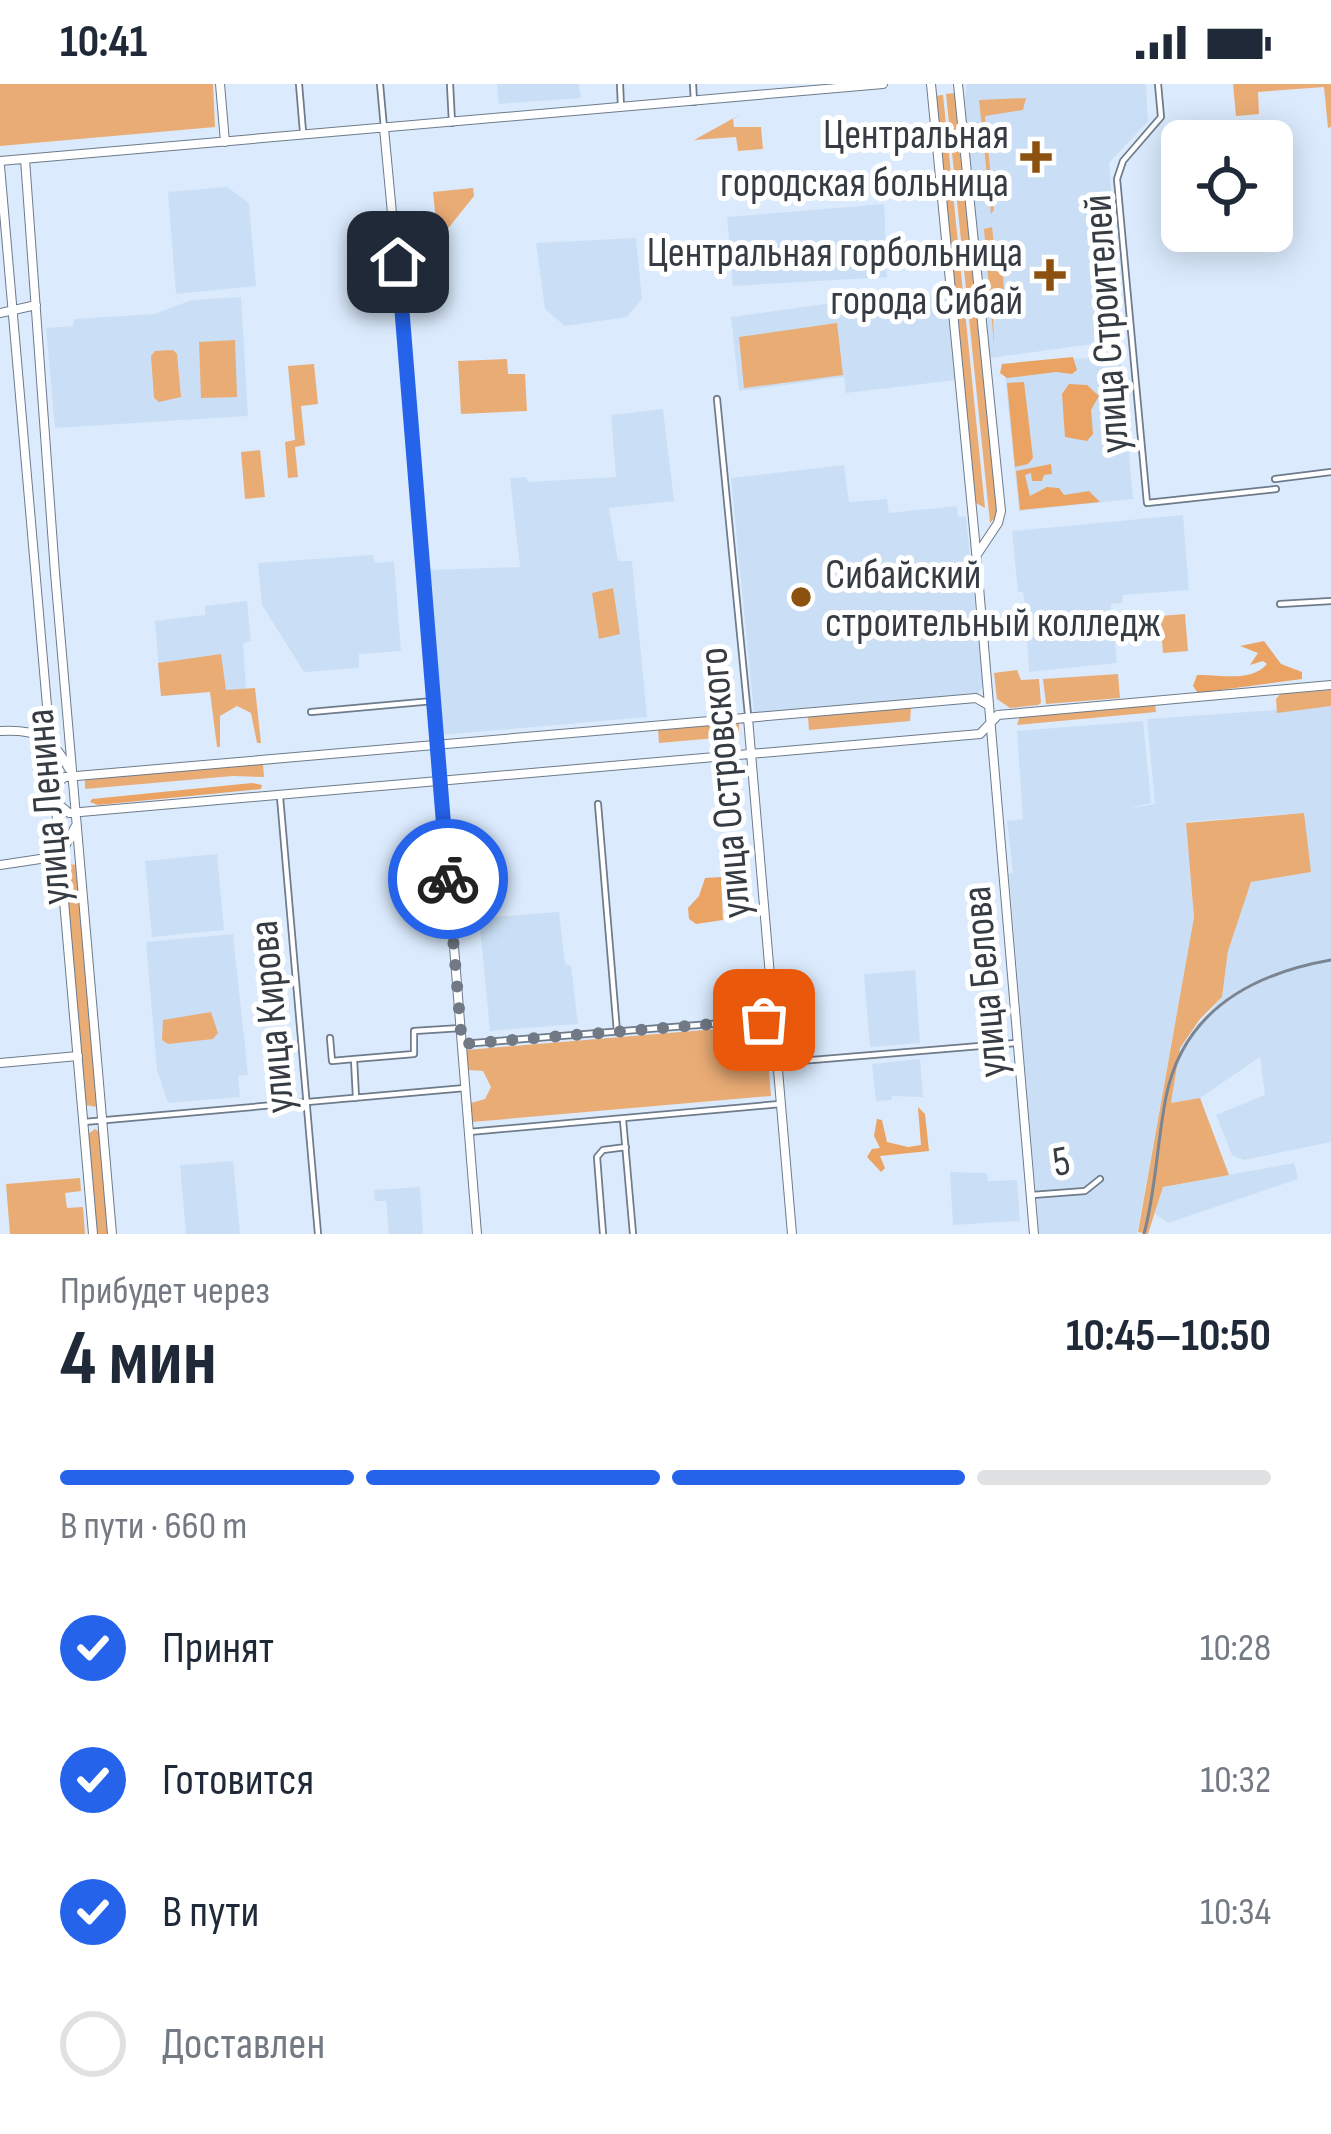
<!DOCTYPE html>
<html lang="ru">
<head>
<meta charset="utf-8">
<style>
  body { margin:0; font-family:"Sofia Sans Condensed",sans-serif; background:#f6f6f7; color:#1f2937; height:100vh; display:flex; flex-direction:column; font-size:45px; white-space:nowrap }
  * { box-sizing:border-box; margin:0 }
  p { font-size:39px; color:#747a83 }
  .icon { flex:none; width:66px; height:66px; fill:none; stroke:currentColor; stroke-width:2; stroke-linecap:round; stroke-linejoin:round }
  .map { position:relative; height:1150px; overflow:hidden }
  .sheet { display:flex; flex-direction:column; background:#fff; flex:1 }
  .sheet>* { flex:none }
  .fabs { position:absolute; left:1161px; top:36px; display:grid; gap:24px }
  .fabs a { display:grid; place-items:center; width:132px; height:132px; border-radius:18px; background:#fff; box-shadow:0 6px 30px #0003; font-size:60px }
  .pin { position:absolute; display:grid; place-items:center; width:102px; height:102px; color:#fff; margin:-51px; border-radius:24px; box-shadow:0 6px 18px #0006 }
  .courier { position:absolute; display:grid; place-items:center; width:120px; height:120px; margin:-60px; border:9px solid #2563eb; border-radius:50%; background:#fff; color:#222; box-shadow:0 3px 15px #0007 }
  .headline em { font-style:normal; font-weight:700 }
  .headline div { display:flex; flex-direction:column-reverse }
  .headline { display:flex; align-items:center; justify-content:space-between; height:204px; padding:0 60px }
  h1 { font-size:78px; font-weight:700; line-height:90px }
  .bar { display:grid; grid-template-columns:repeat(4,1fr); gap:18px 12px; align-content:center; height:144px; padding:0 60px }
  .bar i { height:15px; border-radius:9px; background:#e0e1e3 }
  .bar .selected { background:#2563eb }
  .bar p { grid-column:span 4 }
  ol { padding:0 60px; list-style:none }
  li { display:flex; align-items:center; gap:36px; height:132px }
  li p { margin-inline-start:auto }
  li .icon { padding:12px; border-radius:50%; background:#2563eb; color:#fff; stroke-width:4 }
  li:last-child { color:#747a83 }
  li i { width:66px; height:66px; border:6px solid #e0e1e3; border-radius:50% }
  .status { display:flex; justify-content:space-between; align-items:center; height:84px; padding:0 60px; background:#fff; direction:ltr }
  .status svg { height:33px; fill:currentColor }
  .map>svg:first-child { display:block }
  .built { fill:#cadff5 }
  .green { fill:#eaac75 }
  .forest { fill:#eba363 }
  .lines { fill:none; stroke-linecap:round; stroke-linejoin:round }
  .street-casing { stroke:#6d7b8b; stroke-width:8 }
  .secondary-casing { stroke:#6d7b8b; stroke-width:10 }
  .street { stroke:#fff; stroke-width:4.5 }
  .secondary { stroke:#fff; stroke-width:8 }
  .rail { stroke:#7b8591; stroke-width:3 }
  .done { stroke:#707984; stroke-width:12; stroke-dasharray:0 21.6 }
  .route { stroke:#2563eb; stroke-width:15 }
  .poi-dot { fill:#8c510e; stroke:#fff; stroke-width:4.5 }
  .labels { text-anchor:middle; stroke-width:10; stroke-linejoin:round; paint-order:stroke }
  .poi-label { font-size:42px; fill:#363c43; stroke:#fff; text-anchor:end }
  .street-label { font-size:42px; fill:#363c43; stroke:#fff }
</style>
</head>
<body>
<div class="status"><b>10:41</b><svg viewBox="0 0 49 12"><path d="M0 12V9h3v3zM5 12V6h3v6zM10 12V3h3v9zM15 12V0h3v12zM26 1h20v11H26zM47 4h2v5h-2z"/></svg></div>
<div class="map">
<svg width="1331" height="1150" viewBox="0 0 1331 1150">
  <rect width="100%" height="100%" fill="#dbebfd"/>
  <!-- built -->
  <path class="built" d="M497 0H579L581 14 499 20Z
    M967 0H1146L1148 37 1109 79 1123 256 990 274 964 20Z
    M227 103 249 119 256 202 176 210 168 108Z
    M884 120 887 193 733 202 727 133Z
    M636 154 642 215 627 233 565 242 545 225 536 159Z
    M947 210 956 296 846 309 844 293 739 307 731 233 883 212Z
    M241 213 248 332 55 344 46 244 73 242 74 235 154 230 192 216Z
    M1120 271 1133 415 1019 427 1004 282Z
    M663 325 674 417 609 424 618 477H632L647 633 442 651 429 486 520 483 510 394 526 393 528 398 616 393 611 331Z
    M844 381 849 418 887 415 889 429 957 422 958 433 966 432 983 601 978 610 758 632 754 629 731 394Z
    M1183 431 1189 506 1123 511 1122 519 1111 520 1117 579 1029 588 1025 523 1023 508H1018L1012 447Z
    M373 471 375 479 394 477 401 567 359 570V584L304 588 262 521 258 479Z
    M247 517 251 557 243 559 246 605 161 612 155 537 205 531V522Z
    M1331 622V1058L1244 1076 1232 1071 1216 1031 1265 1011 1260 973 1200 1014 1171 1019 1180 964 1222 913 1228 867 1251 798 1311 787 1288 730 1186 738 1194 833 1137 1150H1039L1009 790 1013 788 1007 737 1023 735 1017 647 1143 637 1151 719 1127 725 1155 720 1147 635Z
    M217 770 224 846 152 853 145 777Z
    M559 828 565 880 571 882 578 940 490 947 479 834Z
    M233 850 248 991 238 992 240 1013 168 1019 157 986 146 858Z
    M915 886 920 959 870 963 864 890Z
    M920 975 923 1013 892 1012 891 1016 876 1017 872 980Z
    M233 1077 240 1150H186L180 1081Z
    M1294 1079 1298 1095 1168 1139 1155 1130 1163 1103Z
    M950 1088 987 1089 988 1097 1017 1096 1020 1137 953 1141Z
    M420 1103 423 1150H389L386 1117H375L374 1106Z"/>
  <!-- green -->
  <path class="green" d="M0 0H213L215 43 0 62Z
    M1233 0H1331V43L1328 44 1324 3 1258 8 1259 30 1236 32Z
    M955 9 997 415 998 431 990 439 946 10Z
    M943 11 985 424 976 419 935 12Z
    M1026 14 1023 26 985 32 994 126 991 130 979 16Z
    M741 30 733 35 734 43H761L763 65 738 67 736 53 694 56Z
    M473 104 474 112 438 157 433 108Z
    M992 143 997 188H1003L1004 207 998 208 1000 225 993 230 994 261 984 145Z
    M837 239 843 291 744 304 739 253Z
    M235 256 237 313 201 314 199 258Z
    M173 266 177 270 181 313 159 318 154 314 151 272 155 267Z
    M507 275 508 290H525L527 327 461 330 458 277Z
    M314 280 318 320 301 322 305 361 295 363 298 393 288 394 285 358 295 356 288 282Z
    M260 366 265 413 245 415 241 368Z
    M613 504 620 550 599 555 592 509Z
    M1185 530 1188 567 1163 569 1160 532Z
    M221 570 226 606 255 604 261 659H257L251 629 237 622 220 632V663H217L210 608 161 612 158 579Z
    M1017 586 1021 596 1039 595 1041 619 1038 621 1010 624 997 615 994 589Z
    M1118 590 1120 614 1046 620 1043 595Z
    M1331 606V622L1277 629 1276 615 1280 610Z
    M1155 620 1156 628 1017 641 1020 632Z
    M911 624 910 637 809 646 808 633Z
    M739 639V652L659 659 658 646Z
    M263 680 264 693 233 692 85 705V695Z
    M1304 729 1311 788 1251 798 1228 867 1222 913 1200 935 1180 964 1171 1019 1200 1014 1229 1091 1163 1103 1148 1150 1138 1148 1194 833 1186 739Z
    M68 780 78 781 97 1023 85 1021 65 785Z
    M211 928 218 949 213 955 168 960 162 956 163 936Z
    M765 941 771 1012 472 1038 471 1019 485 1015 491 1003 483 987 468 986 466 966Z
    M95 1045 101 1049 109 1150H97L88 1050Z
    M80 1094 81 1107 65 1109 67 1124 83 1123 85 1150H10L6 1100Z"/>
  <!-- forest -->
  <path class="forest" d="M1073 273 1077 286 1072 290 1056 288 1007 294 1000 289 1002 280Z
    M1024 298 1033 374 1028 380 1015 383 1007 299Z
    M1069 300 1087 301 1099 312 1091 326 1093 350 1087 357 1065 353 1062 310Z
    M1051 380 1052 390 1044 391 1042 397H1032L1031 389 1025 391 1030 412 1047 403 1059 404 1064 411 1089 407 1100 418 1020 426 1016 387Z
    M1264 557 1281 580 1302 588V595L1198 609 1193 602 1197 591C1221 590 1250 599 1267 580L1263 577 1250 581 1258 569 1240 562Z
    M252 699 262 701 261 705 98 721 90 718 92 715Z
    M721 793 723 836 696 840 689 835 688 824 699 812 705 794Z
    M918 1023 925 1030 929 1067 880 1072 885 1084 881 1088 867 1073 872 1065 880 1064 874 1052 877 1035 882 1036 887 1058 908 1063 921 1061Z"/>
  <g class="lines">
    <!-- street casing -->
    <g class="street-casing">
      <path id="street" d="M299 0 303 48
        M380 0 384 44
        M450 0 452 39
        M620 0 621 23
        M693 0 694 18
        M1158 0 1161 33 1123 77 1117 95 1147 419 1276 405
        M717 315 748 631
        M1275 395 1331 388
        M1280 520 1331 517
        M311 628 433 617
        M280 713 318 1150
        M598 720 617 948
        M330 954 332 977 354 975
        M462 960 772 935
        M776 979 1016 959
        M356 1014 354 975 414 970V947L461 944
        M623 1036 633 1150
        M84 1038 465 1004
        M469 1048 780 1020
        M1032 1111 1085 1107 1100 1095
        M603 1150 597 1073 603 1066 626 1063"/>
    </g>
    <!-- secondary casing -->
    <g class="secondary-casing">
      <path id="secondary" d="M220 0 225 58
        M931 0 975 456 1034 1150
        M958 0 1001 427 998 439 978 469
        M384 44 415 375 477 1150
        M25 75 55 489 112 1150
        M0 77 883 0
        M0 82 93 1150
        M0 229 36 221
        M998 631 1331 601
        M748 634 792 1150
        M0 647C37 645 52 652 69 685
        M54 702 65 693 976 614 988 621
        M56 718 69 729 980 650 998 631
        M0 781 60 772 75 743
        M0 979 78 972"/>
    </g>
    <!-- street -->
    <use href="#street" class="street"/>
    <!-- secondary -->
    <use href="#secondary" class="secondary"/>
    <!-- rail -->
    <path class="rail" d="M1144 1150C1156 1106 1157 1058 1166 1013 1183 928 1251 890 1331 876"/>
  </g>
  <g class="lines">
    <!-- done -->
    <path class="done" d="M448 795 462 960 764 936"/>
    <!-- route -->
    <path class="route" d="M398 178 448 795"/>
  </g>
  <!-- markers -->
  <g class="poi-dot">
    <path d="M1030 55h12v12h12v12h-12v12h-12v-12h-12v-12h12z"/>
    <path d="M1044 173h12v12h12v12h-12v12h-12v-12h-12v-12h12z"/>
    <circle cx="801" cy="513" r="12"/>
  </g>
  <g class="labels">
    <!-- poi labels -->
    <g class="poi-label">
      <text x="1009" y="64">Центральная<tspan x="1009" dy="48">городская больница</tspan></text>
      <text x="1023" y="182">Центральная горбольница<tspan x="1023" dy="48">города Сибай</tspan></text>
      <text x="825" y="504" text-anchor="start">Сибайский<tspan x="825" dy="48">строительный колледж</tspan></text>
    </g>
    <!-- street labels -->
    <g class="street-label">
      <text transform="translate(1104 240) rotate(-94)" y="15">улица Строителей</text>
      <text transform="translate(723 699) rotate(-95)" y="15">улица Островского</text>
      <text transform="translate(46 723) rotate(-95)" y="15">улица Ленина</text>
      <text transform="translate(983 898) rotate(-95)" y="15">улица Белова</text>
      <text transform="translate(270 933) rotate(-95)" y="15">улица Кирова</text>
      <text transform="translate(1061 1076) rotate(-11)" y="15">5</text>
    </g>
  </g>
</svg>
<div class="fabs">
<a><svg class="icon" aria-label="locate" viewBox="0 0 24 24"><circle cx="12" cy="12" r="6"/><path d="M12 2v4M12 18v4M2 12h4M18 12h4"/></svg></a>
</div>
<div class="pin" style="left:764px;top:936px;background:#ea580c"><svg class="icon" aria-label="bag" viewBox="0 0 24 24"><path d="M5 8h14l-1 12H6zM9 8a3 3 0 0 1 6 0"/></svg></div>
<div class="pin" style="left:398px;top:178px;background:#1f2937"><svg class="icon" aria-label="home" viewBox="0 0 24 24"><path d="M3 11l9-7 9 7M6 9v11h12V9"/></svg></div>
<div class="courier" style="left:448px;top:795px"><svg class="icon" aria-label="bike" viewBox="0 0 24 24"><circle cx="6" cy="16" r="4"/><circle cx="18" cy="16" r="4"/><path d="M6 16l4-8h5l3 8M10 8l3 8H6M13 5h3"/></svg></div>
</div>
<section class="sheet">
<div class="headline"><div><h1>4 мин</h1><p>Прибудет через</p></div><em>10:45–10:50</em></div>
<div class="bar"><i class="selected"></i><i class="selected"></i><i class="selected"></i><i></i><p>В пути · 660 m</p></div>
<ol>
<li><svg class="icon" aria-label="check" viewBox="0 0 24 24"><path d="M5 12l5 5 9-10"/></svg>Принят<p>10:28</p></li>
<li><svg class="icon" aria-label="check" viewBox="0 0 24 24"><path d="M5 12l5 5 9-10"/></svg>Готовится<p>10:32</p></li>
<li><svg class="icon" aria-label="check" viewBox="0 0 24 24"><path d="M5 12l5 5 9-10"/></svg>В пути<p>10:34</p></li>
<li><i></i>Доставлен</li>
</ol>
</section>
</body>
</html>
